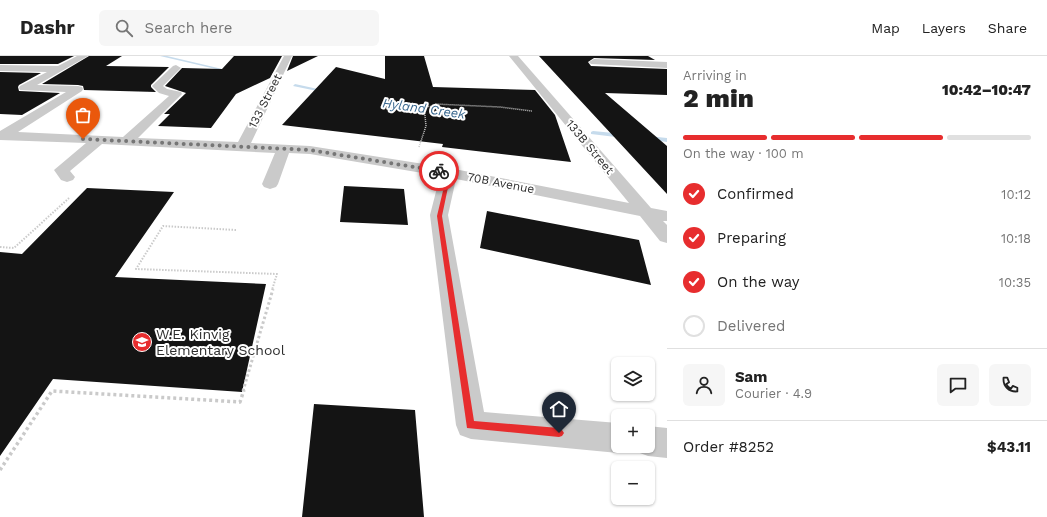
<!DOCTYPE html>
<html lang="en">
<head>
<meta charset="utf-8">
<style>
  body { margin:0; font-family:"Work Sans",sans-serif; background:#f6f6f6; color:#222; height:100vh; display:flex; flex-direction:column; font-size:15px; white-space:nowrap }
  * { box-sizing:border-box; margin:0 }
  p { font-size:13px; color:#767676 }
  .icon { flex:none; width:22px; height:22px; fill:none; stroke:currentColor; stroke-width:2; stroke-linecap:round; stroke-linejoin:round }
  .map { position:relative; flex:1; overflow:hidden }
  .side { display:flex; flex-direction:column; background:#fff; width:380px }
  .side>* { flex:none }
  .tools { position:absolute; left:611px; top:301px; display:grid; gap:8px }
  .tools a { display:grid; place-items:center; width:44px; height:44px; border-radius:6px; background:#fff; box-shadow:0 1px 3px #0004; font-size:20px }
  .pin { position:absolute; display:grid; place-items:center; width:34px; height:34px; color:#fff; margin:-41px -17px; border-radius:50% 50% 50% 0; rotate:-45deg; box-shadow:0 0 4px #0007 }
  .pin .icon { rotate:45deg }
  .courier { position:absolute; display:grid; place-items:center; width:40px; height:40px; margin:-20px; border:3px solid #e72d2e; border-radius:50%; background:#fff; color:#222; box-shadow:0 1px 5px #0007 }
  .summary em { font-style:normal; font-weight:800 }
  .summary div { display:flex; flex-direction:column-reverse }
  .summary { display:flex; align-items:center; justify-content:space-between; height:68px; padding:0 16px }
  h1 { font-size:26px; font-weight:800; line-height:30px }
  .bar { display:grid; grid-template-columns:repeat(4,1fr); gap:6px 4px; align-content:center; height:48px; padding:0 16px }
  .bar i { height:5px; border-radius:3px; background:#e0e0e0 }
  .bar .selected { background:#e72d2e }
  .bar p { grid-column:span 4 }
  .line { display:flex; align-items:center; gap:10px; padding:0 16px; border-top:1px solid #e0e0e0 }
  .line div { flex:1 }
  .round { display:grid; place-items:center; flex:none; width:42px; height:42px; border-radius:6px; background:#f6f6f6 }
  ol { padding:0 16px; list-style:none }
  li { display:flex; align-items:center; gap:12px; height:44px }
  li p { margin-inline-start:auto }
  li .icon { padding:4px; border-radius:50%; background:#e72d2e; color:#fff; stroke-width:4 }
  li:last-child { color:#767676 }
  li i { width:22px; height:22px; border:2px solid #e0e0e0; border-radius:50% }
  header { display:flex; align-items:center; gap:24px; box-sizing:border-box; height:56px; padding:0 20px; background:#fff; border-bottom:1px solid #e0e0e0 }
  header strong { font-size:19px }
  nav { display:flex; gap:22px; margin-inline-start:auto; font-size:14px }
  .search { width:280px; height:36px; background:#f6f6f6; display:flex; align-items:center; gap:10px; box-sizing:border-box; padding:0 14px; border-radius:6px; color:#767676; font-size:15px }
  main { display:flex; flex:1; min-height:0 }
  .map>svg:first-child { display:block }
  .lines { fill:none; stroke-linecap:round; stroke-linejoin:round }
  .stream { fill:#c6dbec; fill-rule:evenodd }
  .building { fill:#141414 }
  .path-far3 { stroke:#cacaca; stroke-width:1.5; stroke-dasharray:1 1; stroke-linecap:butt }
  .path-far2 { stroke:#cacaca; stroke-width:2; stroke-dasharray:1.5 1.5; stroke-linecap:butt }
  .path-far1 { stroke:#cacaca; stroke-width:3; stroke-dasharray:2.5 2.5; stroke-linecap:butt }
  .path { stroke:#cacaca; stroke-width:3.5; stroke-dasharray:3 3; stroke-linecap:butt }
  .minor { fill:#cacaca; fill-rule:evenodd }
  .route { fill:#e72d2e }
  .done { stroke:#767676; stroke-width:4; stroke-dasharray:0 7.2 }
  .labels { text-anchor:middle; stroke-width:4; stroke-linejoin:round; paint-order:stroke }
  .far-street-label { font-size:12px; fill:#2d2d2d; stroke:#fff }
  .far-water-label { font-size:13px; font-style:italic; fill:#3b6990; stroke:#fff }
  .poi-label { font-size:14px; fill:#2d2d2d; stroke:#fff; text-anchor:start }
</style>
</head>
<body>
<header>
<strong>Dashr</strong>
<div class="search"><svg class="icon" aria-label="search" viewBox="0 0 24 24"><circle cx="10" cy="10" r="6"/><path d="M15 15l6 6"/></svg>Search here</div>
<nav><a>Map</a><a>Layers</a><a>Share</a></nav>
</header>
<main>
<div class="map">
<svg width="667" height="461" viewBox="0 0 667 461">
  <rect width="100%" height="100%" fill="#fff"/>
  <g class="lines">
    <!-- stream -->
    <path class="stream" d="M160 0H167L235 16 233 17Z
      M295 28 327 35 329 36 327 37 293 30Z
      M593 75 624 78 627 80 624 82 591 78V76Z
      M648 80 667 82V86L646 83 645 82Z"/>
  </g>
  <!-- building -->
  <path class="building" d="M0 0H74L58 8H0Z
    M89 0H122L106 10 169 11 151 29V31L156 36 84 34 83 30 78 29 42 28Z
    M234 0H282L270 22 236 38 211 72 158 70 170 58H164L186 37 165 30 182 12 222 13Z
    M293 0H318L287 15Z
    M385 0H424L433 31 535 34 555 59 571 106 442 91 443 88 282 69 336 11 385 23Z
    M539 0H648L655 4 594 2 588 6 591 10 667 13V39L605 37 667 90V138Z
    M0 16 41 17 19 29 18 31 19 35 60 37 22 59 0 58Z
    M344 130 404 133 408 169 340 166Z
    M87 132 174 136 115 221 266 228 242 336 53 323 0 400V196L22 198Z
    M487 155 639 184 651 229 480 192Z
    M314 348 415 354 424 461H302Z"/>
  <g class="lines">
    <!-- path-far3 -->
    <path class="path-far3" d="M419 91 426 70 424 50 436 51 435 48 500 51 532 55"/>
    <!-- path-far2 -->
    <path class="path-far2" d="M236 174 163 170 136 213 277 218 272 234
      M0 191 14 192 69 142"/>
    <!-- path-far1 -->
    <path class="path-far1" d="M243 335 273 233"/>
    <!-- path -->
    <path class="path" d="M0 414 52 335 240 346 244 334"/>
    <!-- minor -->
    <path class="minor" d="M77 0H88L37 29 78 30 82 31 83 33 82 35 18 76 123 81 169 40 159 37 152 30 173 10 176 9 181 12 163 30 167 33 181 36 182 38 138 82 238 86 284 0H292L251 87 310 90 449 112 629 147 509 0H518L651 152 667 155V165H663L667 169V187L660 185 640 160 456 123 448 159 484 356 618 367V390H630L629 392 618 397 471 383 460 379 456 369 430 159 440 120 310 98 289 97 278 128 276 131 270 133 264 131 262 128 275 97 102 88 70 115 75 121 73 124 67 126 61 124 54 114 86 87 0 84V75L66 36 20 34 19 32 20 30 47 16 0 15V9L58 10Z
      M594 3 667 6V12L591 8 589 6Z
      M648 370 667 372V402L648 400 637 396 635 390H648Z"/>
  </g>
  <!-- route -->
  <path class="route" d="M439 114 451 117 442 160 474 365 559 372 562 374 564 377 562 380 559 381 467 372 437 160 447 118 438 116Z"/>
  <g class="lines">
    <!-- done -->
    <path class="done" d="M83 83 310 94 439 115"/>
  </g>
  <!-- icons -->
  <defs>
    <g id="school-disc" transform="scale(1)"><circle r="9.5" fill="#e72d2e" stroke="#fff"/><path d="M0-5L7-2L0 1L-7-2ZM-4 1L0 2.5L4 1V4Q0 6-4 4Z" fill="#fff"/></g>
  </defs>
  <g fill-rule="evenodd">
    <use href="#school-disc" x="142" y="286"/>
  </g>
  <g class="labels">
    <!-- far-street labels -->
    <g class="far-street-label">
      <text transform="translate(265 45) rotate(-63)" y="4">133 Street</text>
      <text transform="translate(590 91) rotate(50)" y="4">133B Street</text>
      <text transform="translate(501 127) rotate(11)" y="4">70B Avenue</text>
    </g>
    <!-- far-water labels -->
    <g class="far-water-label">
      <text transform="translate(424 52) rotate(8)" y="5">Hyland Creek</text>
    </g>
    <!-- poi labels -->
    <g class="poi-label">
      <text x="156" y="283">W.E. Kinvig<tspan x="156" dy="16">Elementary School</tspan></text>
    </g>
  </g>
</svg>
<div class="tools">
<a><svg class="icon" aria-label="layers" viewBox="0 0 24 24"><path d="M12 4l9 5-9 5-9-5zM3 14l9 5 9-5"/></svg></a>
<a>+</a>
<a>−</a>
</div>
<div class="pin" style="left:83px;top:83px;background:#ea580c"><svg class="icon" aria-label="bag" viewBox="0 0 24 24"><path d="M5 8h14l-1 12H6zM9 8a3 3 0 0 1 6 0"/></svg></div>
<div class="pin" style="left:559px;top:377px;background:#1f2937"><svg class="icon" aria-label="home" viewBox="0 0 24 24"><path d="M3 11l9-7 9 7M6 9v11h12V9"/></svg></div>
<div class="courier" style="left:439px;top:115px"><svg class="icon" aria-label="bike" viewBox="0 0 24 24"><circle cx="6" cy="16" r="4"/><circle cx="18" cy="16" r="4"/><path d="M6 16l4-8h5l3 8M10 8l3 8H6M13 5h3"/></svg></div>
</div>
<section class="side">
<div class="summary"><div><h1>2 min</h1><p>Arriving in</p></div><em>10:42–10:47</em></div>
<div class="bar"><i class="selected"></i><i class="selected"></i><i class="selected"></i><i></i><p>On the way · 100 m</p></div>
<ol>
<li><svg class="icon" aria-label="check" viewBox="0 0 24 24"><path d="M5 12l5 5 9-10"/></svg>Confirmed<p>10:12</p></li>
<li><svg class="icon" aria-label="check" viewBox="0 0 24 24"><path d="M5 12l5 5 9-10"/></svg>Preparing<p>10:18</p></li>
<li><svg class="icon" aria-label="check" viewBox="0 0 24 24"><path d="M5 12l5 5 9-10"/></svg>On the way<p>10:35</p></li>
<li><i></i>Delivered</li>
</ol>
<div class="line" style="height:72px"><a class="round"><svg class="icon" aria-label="person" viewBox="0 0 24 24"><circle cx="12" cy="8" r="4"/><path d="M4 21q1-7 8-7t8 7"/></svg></a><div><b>Sam</b><p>Courier · 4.9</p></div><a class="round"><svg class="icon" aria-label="chat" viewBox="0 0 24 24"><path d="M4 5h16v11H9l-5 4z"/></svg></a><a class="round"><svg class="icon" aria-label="phone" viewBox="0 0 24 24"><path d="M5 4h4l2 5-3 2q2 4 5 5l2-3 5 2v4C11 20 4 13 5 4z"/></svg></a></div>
<div class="line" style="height:52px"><div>Order #8252</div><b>$43.11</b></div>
</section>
</main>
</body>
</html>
